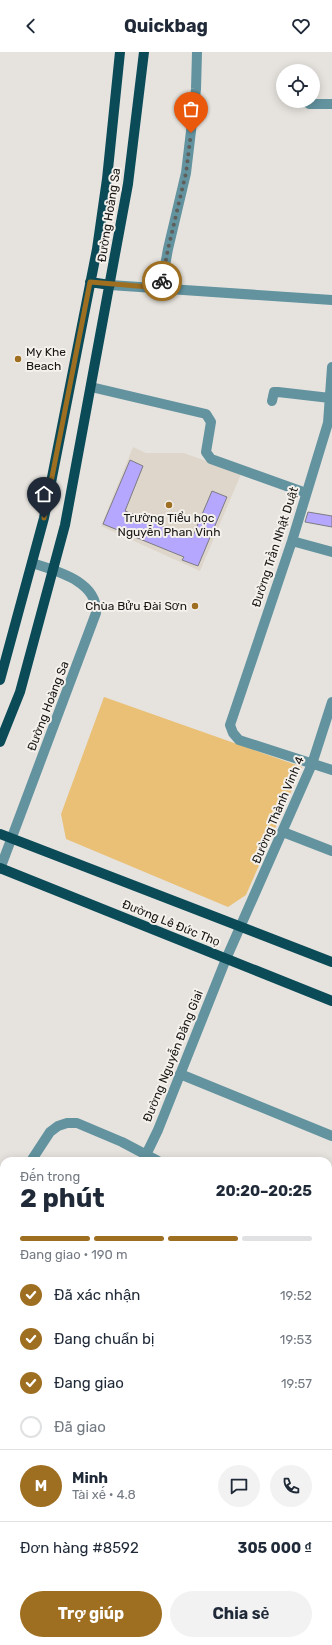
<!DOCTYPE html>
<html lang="vi">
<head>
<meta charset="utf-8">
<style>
  body { margin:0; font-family:Rubik,sans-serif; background:#f2f2f3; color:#1f2937; height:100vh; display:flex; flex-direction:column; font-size:15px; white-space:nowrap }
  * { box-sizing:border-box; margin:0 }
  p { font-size:13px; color:#747a83 }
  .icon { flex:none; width:22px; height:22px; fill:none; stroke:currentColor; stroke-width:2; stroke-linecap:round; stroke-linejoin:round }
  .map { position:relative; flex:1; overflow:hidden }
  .side { position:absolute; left:0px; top:1105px; width:332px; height:488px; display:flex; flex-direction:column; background:#fff; border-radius:12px 12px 0 0; box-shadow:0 2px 10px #0003 }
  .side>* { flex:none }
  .controls { position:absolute; left:276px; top:12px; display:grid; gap:8px }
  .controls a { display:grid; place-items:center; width:44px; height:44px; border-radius:50%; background:#fff; box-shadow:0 2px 10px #0003; font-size:20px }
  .pin { position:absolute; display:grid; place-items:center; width:34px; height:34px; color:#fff; margin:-41px -17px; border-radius:50% 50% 50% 0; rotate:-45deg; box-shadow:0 0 4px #0007 }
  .pin .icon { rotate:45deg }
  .courier { position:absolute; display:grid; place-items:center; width:40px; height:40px; margin:-20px; border:3px solid #9e6e21; border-radius:50%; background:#fff; color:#222; box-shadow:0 1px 5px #0007 }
  .overview em { font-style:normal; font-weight:700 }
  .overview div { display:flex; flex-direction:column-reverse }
  .overview { display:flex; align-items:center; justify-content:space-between; height:68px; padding:0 20px }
  h1 { font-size:26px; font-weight:700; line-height:30px }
  .bar { display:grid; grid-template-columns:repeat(4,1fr); gap:6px 4px; align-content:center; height:48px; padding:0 20px }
  .bar i { height:5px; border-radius:3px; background:#e0e1e3 }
  .bar .current { background:#9e6e21 }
  .bar p { grid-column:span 4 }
  .line { display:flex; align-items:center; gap:10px; padding:0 20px; border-top:1px solid #e0e1e3 }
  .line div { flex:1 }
  .round { display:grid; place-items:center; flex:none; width:42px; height:42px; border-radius:21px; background:#f2f2f3 }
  ol { padding:0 20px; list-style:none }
  li { display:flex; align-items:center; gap:12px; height:44px }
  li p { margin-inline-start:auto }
  li .icon { padding:4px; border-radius:50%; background:#9e6e21; color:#fff; stroke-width:4 }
  li:last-child { color:#747a83 }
  li i { width:22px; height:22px; border:2px solid #e0e1e3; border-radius:50% }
  .button { display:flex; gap:8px; margin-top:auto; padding:8px 20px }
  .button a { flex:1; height:46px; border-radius:24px; background:#9e6e21; color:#fff; font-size:16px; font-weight:700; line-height:46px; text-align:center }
  .button a+a { background:#f2f2f3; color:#1f2937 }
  header { display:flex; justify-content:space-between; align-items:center; height:52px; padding:0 20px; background:#fff; font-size:18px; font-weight:700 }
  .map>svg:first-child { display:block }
  .built { fill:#ded6ca }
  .green { fill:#e9c076 }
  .building { fill:#b6a7fe; stroke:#7c7b81 }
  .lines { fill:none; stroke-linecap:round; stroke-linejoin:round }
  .minor { stroke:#62939f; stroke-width:10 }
  .major { stroke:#0b4b58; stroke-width:10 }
  .done { stroke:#5f5e5b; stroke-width:4; stroke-dasharray:0 7.2 }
  .route { stroke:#9e6e21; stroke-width:5 }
  .poi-dot { fill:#9e6e21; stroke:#f4f0eb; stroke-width:1.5 }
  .labels { text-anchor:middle; stroke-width:4; stroke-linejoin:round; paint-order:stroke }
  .street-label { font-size:12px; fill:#171614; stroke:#f4f0eb }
  .poi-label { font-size:12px; fill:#171614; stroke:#f4f0eb; text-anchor:start }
</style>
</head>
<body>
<header><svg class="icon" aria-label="back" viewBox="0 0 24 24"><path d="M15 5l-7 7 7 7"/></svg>Quickbag<svg class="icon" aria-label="heart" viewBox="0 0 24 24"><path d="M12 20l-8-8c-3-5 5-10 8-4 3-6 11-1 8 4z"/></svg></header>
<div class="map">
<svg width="332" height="1593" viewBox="0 0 332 1593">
  <rect width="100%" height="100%" fill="#e6e3de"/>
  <!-- built -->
  <path class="built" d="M133 395 146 401H184L241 422 200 519 101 474Z"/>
  <!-- green -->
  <path class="green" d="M104 645 302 715 246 843 228 855 66 787 61 762Z"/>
  <!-- building -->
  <path class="building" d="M130 408 143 414 125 459 192 486 212 439 227 445 198 514 182 508 184 505 103 472Z
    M308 460 332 464V475L305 470Z"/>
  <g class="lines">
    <!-- minor -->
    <path class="minor" d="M309 52H332
      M110 233 332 248
      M161 236 168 197 186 121 196 37 197 0
      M332 315 328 371 292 489 230 673 233 681 239 688 332 718
      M91 335 206 362 211 370 206 400 211 407 306 441
      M272 349 274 340H278L330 346
      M292 489 332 500
      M283 780 332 799
      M0 817 96 561C98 529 56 519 32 511
      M180 1022 332 1084
      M31 1109 50 1080 58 1074 67 1071H77L122 1090 158 1109
      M143 1109 158 1078 226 907 312 712 332 650
      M328 1158 332 1151
      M0 1162 4 1155
      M328 1210 332 1203
      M0 1352 4 1345
      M0 1376 4 1379
      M328 1401 332 1394
      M328 1558 332 1560
      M0 1565 4 1557
      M78 1593 80 1589
      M114 1593 116 1589
      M223 1593 226 1589"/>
    <!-- major -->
    <path class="major" d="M90 230 110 233
      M0 628 44 466 97 197 107 127 120 0
      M0 690 20 640 65 473 128 132 144 0
      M0 782 332 910
      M0 816 332 949"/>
  </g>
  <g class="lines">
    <!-- done -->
    <path class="done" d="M162 229 168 197 186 121 191 81"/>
    <!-- route -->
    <path class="route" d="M44 466 90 230 161 236 162 229"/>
  </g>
  <!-- markers -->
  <g class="poi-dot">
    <circle cx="18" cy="307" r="4"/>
    <circle cx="169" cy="453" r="4"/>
    <circle cx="195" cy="554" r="4"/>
  </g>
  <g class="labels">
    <!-- street labels -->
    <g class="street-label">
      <text transform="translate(109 163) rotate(-81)" y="4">Đường Hoàng Sa</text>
      <text transform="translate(275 495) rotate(-72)" y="4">Đường Trần Nhật Duật</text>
      <text transform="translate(48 654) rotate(-69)" y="4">Đường Hoàng Sa</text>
      <text transform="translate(278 758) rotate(-67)" y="4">Đường Thành Vinh 4</text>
      <text transform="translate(171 871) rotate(22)" y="4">Đường Lê Đức Thọ</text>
      <text transform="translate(173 1004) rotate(-68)" y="4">Đường Nguyễn Đăng Giai</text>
    </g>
    <!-- poi labels -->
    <g class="poi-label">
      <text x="26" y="304">My Khe<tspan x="26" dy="14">Beach</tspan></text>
      <text x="169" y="470" text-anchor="middle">Trường Tiểu học<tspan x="169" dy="14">Nguyễn Phan Vinh</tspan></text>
      <text x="187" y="558" text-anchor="end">Chùa Bửu Đài Sơn</text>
    </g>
  </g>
</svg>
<div class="controls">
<a><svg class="icon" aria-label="locate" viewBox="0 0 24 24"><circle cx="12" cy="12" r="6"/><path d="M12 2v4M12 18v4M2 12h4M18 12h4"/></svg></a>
</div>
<div class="pin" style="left:191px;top:81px;background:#ea580c"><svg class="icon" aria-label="bag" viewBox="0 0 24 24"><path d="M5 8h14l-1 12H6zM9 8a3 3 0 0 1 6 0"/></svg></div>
<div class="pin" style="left:44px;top:466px;background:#1f2937"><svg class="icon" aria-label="home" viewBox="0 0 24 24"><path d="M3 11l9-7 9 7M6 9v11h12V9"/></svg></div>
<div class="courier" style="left:162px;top:229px"><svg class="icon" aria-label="bike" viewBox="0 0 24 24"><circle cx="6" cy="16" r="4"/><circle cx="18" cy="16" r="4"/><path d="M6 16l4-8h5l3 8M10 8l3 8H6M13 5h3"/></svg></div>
<section class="side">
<div class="overview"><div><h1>2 phút</h1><p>Đến trong</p></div><em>20:20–20:25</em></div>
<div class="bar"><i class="current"></i><i class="current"></i><i class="current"></i><i></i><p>Đang giao · 190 m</p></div>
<ol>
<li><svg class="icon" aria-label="check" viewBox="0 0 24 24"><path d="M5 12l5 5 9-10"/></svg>Đã xác nhận<p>19:52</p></li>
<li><svg class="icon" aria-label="check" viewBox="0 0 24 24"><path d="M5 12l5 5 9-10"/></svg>Đang chuẩn bị<p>19:53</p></li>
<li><svg class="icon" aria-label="check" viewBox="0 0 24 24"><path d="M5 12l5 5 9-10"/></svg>Đang giao<p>19:57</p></li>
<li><i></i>Đã giao</li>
</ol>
<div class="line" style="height:72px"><b class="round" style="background:#9e6e21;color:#fff">M</b><div><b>Minh</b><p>Tài xế · 4.8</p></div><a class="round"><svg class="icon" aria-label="chat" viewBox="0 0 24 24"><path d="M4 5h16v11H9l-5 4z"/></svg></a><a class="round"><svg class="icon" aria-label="phone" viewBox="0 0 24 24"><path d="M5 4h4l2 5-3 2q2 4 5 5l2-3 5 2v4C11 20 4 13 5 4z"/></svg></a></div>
<div class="line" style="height:52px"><div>Đơn hàng #8592</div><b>305 000 ₫</b></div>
<div class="button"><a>Trợ giúp</a><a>Chia sẻ</a></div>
</section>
</div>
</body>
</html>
